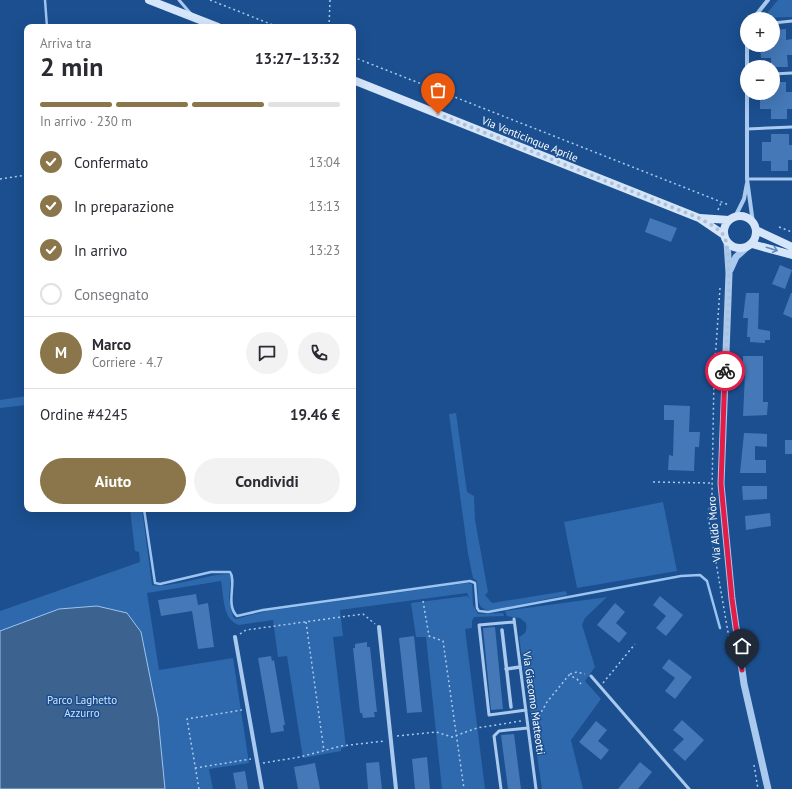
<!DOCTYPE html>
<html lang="it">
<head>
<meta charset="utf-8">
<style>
  body { margin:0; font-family:"PT Sans",sans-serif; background:#f2f2f3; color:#2b2b33; height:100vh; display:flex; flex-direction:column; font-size:15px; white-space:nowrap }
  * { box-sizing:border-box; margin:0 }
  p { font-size:13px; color:#7c7c81 }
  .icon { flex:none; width:22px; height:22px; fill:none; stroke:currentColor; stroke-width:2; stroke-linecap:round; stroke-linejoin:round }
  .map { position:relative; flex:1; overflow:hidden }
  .sheet { position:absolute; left:24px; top:24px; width:332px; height:488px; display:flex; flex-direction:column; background:#fff; border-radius:8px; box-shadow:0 4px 16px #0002 }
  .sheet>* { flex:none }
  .buttons { position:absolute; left:740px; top:12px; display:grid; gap:8px }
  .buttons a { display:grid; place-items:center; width:40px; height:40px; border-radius:50%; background:#fff; box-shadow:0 4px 16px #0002; font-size:20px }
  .pin { position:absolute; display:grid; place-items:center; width:34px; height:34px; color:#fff; margin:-41px -17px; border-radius:50% 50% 50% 0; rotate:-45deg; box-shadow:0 0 4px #0007 }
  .pin .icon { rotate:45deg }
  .courier { position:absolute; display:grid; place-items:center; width:40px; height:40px; margin:-20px; border:3px solid #e11d48; border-radius:50%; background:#fff; color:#222; box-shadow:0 1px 5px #0007 }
  .overview em { font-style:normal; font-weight:600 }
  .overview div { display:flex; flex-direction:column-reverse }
  .overview { display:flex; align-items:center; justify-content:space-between; height:68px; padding:0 16px }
  h1 { font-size:26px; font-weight:600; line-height:30px }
  .bar { display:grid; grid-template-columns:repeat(4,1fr); gap:6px 4px; align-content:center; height:48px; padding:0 16px }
  .bar i { height:5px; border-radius:3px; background:#e1e1e2 }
  .bar .current { background:#8a764a }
  .bar p { grid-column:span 4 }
  .line { display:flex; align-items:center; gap:10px; padding:0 16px; border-top:1px solid #e1e1e2 }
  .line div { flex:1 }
  .round { display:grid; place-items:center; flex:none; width:42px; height:42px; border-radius:21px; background:#f2f2f3 }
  ol { padding:0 16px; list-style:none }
  li { display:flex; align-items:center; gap:12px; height:44px }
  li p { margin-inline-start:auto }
  li .icon { padding:4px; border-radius:50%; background:#8a764a; color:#fff; stroke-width:4 }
  li:last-child { color:#7c7c81 }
  li i { width:22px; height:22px; border:2px solid #e1e1e2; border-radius:50% }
  .action { display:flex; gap:8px; margin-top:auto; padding:8px 16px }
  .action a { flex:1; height:46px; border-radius:24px; background:#8a764a; color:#fff; font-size:16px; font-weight:600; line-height:46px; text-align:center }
  .action a+a { background:#f2f2f3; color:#2b2b33 }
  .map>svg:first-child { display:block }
  .green { fill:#2e69ad }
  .water { fill:#3c6290; stroke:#9cc4f0 }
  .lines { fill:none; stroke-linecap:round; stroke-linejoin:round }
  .stream { stroke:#9cc4f0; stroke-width:2.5 }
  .building { fill:#4478b7 }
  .path { stroke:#a9c9ee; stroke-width:1.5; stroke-dasharray:2 3; stroke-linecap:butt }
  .service { stroke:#a9c9ee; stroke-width:3 }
  .pedestrian { stroke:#a9c9ee; stroke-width:3.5 }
  .minor { stroke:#a9c9ee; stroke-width:4 }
  .tertiary { stroke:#a9c9ee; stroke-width:7 }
  .secondary { stroke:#d6e6fa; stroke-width:8 }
  .oneway { stroke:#668bba }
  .done { stroke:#afc1d8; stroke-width:4; stroke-dasharray:0 7.2 }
  .route { stroke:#e11d48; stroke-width:5 }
  .labels { text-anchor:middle; stroke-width:3; stroke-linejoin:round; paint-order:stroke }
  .street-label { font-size:11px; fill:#fff; stroke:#1b4f8f }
  .park-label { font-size:11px; fill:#cfe3fa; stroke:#1b4f8f }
</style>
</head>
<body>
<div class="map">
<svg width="792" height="789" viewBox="0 0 792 789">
  <rect width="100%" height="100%" fill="#1b4f8f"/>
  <!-- green -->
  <path class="green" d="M778 0H792V17L763 18Z
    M27 396V405L0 408V400Z
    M456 413 467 492 474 496 475 520 488 592 485 595 492 603 566 591 567 595 493 610C474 612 479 595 477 581L473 578 468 554 449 414Z
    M663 502 677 571 577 588 564 522Z
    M130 509H142L152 585C169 589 207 574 229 574L231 576 229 597 233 617 236 619 267 611 467 583 472 584 473 605 478 614 503 613 504 616 474 617 472 621V628L465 629 485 789H442L426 637H416L411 603 467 596 470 599 467 593 340 610 343 636 333 637 346 747 341 748V751L303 758 287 656 278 657 273 620 239 625C222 620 224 595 221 581L147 593 159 670 233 658 249 763 209 769 213 789H0V611L140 562 139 552 135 551Z
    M607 597 585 618 582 625 595 667 585 681 601 699 571 740 583 789H542L519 637C526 634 527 631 526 623L520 618 507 616 505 611Z"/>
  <!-- water -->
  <path class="water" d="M97 606 127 613 141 632 158 717 165 789H0V631L59 609Z"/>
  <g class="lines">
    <!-- stream -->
    <path class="stream" d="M45 0 47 27
      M144 509 155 583 160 584 211 572H230C237 581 225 605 237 616L263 610 470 581 475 583 477 608 479 611 488 612 681 576 700 575 707 581 720 628"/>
  </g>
  <!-- building -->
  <path class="building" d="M786 29V40L792 39V55H787L788 67H771V58H761L760 45H773V30Z
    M773 82H786V92H792V109H787V119H771V109H760V94L773 93Z
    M771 134H789V145H792V160H788V171H771V161H762V142H771Z
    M650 218 677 228 671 242 645 232Z
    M780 265 792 270 785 289 772 284Z
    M746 293H759L758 329 770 331V340H765V343L750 342V337H747L748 318H743Z
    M791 293H792V318L783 314Z
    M743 356H763V402H768L767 415 743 416 745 374H743Z
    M664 405 690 406 689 432H700L699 447H695L694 471 668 470 669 455 673 456 674 420H664Z
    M744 433 767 434V447L755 446V460H766V473H740Z
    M785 440H792V454H785Z
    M742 486H767V499L743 500Z
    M770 513 771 526 746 530 745 516Z
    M196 594 198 605 208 603 214 647 198 649 192 611 161 616 158 600Z
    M660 596 683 615 666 636 656 628 666 616 653 605Z
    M615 603 625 612 616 623 627 633 619 643 597 625Z
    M495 627 503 709 491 710 483 628Z
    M414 636 422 712 407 713 399 638Z
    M367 642V647H370L377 712H374L375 717 363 718 362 713H360L353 648H355V644Z
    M271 656 272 661 274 660 285 725H283L284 731 271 733 258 658Z
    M669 659 692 677 675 699 665 691 675 678 662 668Z
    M682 720 704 740 685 761 673 750 684 739 673 730Z
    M596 721 607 730 598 741 609 750 601 760 579 742Z
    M514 734 521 789H508L501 735Z
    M427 757 430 789H415L412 759Z
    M379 762 382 789H368L366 763Z
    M640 762 652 772 638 789H618Z
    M315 763 320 789H298L294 767Z
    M245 771 248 789H236L233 773Z"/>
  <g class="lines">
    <!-- path -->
    <path class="path" d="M210 0 278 27
      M329 27 330 0
      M353 57 729 205
      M0 179 27 175
      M718 210 721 203
      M779 227 792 232
      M720 288 714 376 712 494 708 516 729 638
      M653 482 711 483
      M423 601 429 636 443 641 464 789
      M306 622 324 751
      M240 634 246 630 363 614 375 624
      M570 674 577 672 585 674
      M603 683 635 644
      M534 725 547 702 569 675 577 679 581 684
      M397 736 436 732 452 737 477 728 521 721
      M263 763 300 757 341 746 385 741
      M754 765 758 789
      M195 768 251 759
      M199 789 187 719 242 710"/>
    <!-- service -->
    <path class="service" d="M179 0 191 14
      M773 23 792 21
      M773 74 792 73
      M747 129 792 127
      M747 179H792
      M514 619 536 789
      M514 622 479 625 489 715 526 710
      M591 676 689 789
      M501 789 494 736 499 731 528 728"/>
    <!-- pedestrian -->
    <path class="pedestrian" d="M502 630 511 707
      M506 669 520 667"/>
    <!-- minor -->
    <path class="minor" d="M753 19 768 0
      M747 43V179L753 223
      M735 217 744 199 747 183
      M379 627 396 789
      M235 637 262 789"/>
    <!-- tertiary -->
    <path class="tertiary" d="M727 242 729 273 721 484 732 599 744 684 768 789
      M730 270 736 257 746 248"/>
    <!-- secondary -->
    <path class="secondary" d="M149 0 218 27
      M353 80 699 218 724 235
      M724 232a16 16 0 1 1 32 0a16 16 0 1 1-32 0Z
      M700 218 729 220
      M756 230 792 247
      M752 244 792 255"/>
  </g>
  <!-- one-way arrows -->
  <defs><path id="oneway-shaft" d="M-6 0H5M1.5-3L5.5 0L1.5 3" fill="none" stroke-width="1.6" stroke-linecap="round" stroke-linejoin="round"/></defs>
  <use class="oneway" href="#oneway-shaft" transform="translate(772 249) rotate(17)"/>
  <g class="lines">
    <!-- done -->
    <path class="done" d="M438 114 699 218C706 222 720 229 724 236 734 255 726 344 725 371"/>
    <!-- route -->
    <path class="route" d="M725 371 721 484 732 599 742 670"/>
  </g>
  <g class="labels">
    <!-- street labels -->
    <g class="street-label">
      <text transform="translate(530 139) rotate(22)" y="4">Via Venticinque Aprile</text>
      <text transform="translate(714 529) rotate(-95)" y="4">Via Aldo Moro</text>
      <text transform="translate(534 703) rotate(82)" y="4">Via Giacomo Matteotti</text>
    </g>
    <!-- park labels -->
    <g class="park-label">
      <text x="82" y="704">Parco Laghetto<tspan x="82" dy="13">Azzurro</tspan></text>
    </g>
  </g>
</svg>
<div class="buttons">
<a>+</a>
<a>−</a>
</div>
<div class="pin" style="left:438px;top:114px;background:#ea580c"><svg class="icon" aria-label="bag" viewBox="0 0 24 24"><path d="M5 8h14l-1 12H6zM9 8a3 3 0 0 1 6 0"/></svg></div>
<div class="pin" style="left:742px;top:670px;background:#1f2937"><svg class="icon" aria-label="home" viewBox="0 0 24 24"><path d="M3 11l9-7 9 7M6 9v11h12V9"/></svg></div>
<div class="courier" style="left:725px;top:371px"><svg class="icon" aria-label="bike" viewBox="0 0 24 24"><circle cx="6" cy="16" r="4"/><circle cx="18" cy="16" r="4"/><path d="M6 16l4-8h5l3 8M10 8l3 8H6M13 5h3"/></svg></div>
<section class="sheet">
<div class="overview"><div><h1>2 min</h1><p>Arriva tra</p></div><em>13:27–13:32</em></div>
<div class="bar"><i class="current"></i><i class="current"></i><i class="current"></i><i></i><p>In arrivo · 230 m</p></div>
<ol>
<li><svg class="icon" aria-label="check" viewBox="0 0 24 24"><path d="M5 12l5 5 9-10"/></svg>Confermato<p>13:04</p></li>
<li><svg class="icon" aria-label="check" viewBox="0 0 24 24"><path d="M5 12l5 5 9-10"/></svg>In preparazione<p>13:13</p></li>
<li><svg class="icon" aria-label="check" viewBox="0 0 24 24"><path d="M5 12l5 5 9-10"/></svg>In arrivo<p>13:23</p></li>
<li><i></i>Consegnato</li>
</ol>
<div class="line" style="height:72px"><b class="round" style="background:#8a764a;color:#fff">M</b><div><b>Marco</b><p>Corriere · 4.7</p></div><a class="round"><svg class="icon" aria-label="chat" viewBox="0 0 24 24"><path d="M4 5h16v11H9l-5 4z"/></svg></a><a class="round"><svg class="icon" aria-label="phone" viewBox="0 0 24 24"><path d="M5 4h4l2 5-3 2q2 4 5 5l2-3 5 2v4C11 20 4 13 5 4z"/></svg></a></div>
<div class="line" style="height:52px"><div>Ordine #4245</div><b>19.46 €</b></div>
<div class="action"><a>Aiuto</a><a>Condividi</a></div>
</section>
</div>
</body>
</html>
